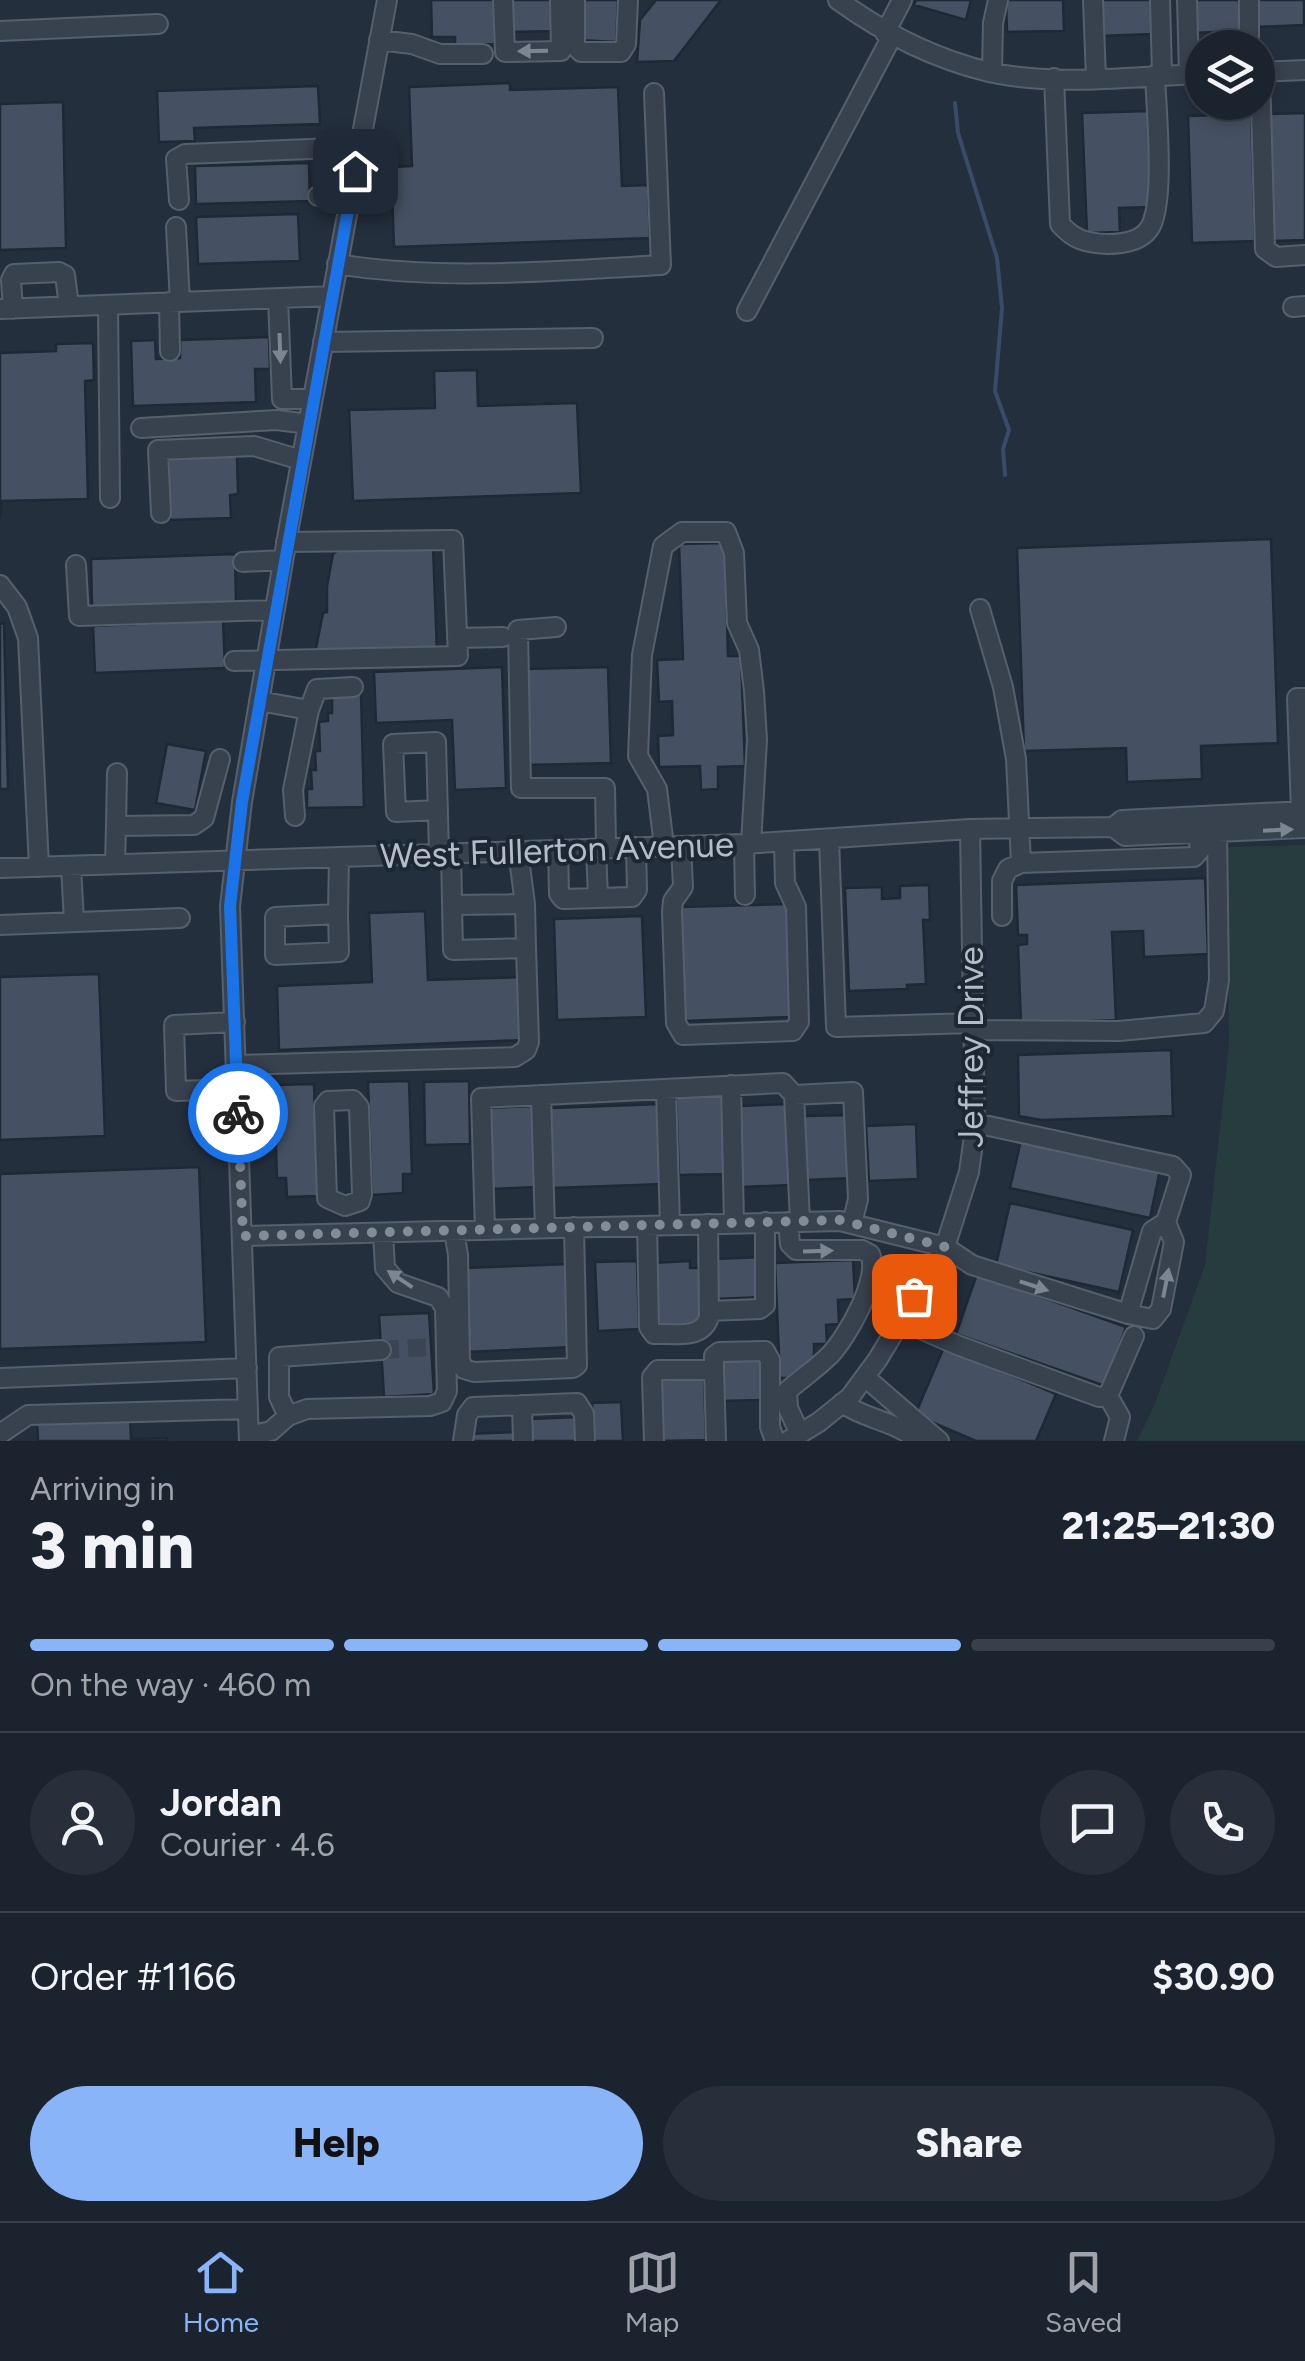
<!DOCTYPE html>
<html lang="en">
<head>
<meta charset="utf-8">
<style>
  body { margin:0; font-family:Figtree,sans-serif; background:#282f3a; color:#f1f3f6; height:100vh; display:flex; flex-direction:column; font-size:38px; white-space:nowrap }
  * { box-sizing:border-box; margin:0 }
  p { font-size:32px; color:#a0a4aa }
  .icon { flex:none; width:55px; height:55px; fill:none; stroke:currentColor; stroke-width:2; stroke-linecap:round; stroke-linejoin:round }
  .map { position:relative; height:1441px; overflow:hidden }
  .sheet { display:flex; flex-direction:column; background:#1b232e; flex:1 }
  .sheet>* { flex:none }
  .tools { position:absolute; left:1185px; top:30px; display:grid; gap:20px }
  .tools a { display:grid; place-items:center; width:90px; height:90px; border-radius:50%; background:#1b232e; box-shadow:0 5px 15px #0003,0 0 0 2px #39404a; font-size:50px }
  .pin { position:absolute; display:grid; place-items:center; width:85px; height:85px; color:#fff; margin:-42px; border-radius:20px; box-shadow:0 5px 15px #0006 }
  .courier { position:absolute; display:grid; place-items:center; width:100px; height:100px; margin:-50px; border:8px solid #1a73e8; border-radius:50%; background:#fff; color:#222; box-shadow:0 2px 12px #0007 }
  .head em { font-style:normal; font-weight:800 }
  .head div { display:flex; flex-direction:column-reverse }
  .head { display:flex; align-items:center; justify-content:space-between; height:170px; padding:0 30px }
  h1 { font-size:65px; font-weight:800; line-height:75px }
  .bar { display:grid; grid-template-columns:repeat(4,1fr); gap:15px 10px; align-content:center; height:120px; padding:0 30px }
  .bar i { height:12px; border-radius:8px; background:#39404a }
  .bar .active { background:#8ab4f8 }
  .bar p { grid-column:span 4 }
  .line { display:flex; align-items:center; gap:25px; padding:0 30px; border-top:2px solid #39404a }
  .line div { flex:1 }
  .round { display:grid; place-items:center; flex:none; width:105px; height:105px; border-radius:52px; background:#282f3a }
  .cta { display:flex; gap:20px; margin-top:auto; padding:20px 30px }
  .cta a { flex:1; height:115px; border-radius:60px; background:#8ab4f8; color:#111; font-size:40px; font-weight:800; line-height:115px; text-align:center }
  .cta a+a { background:#282f3a; color:#f1f3f6 }
  .tab-bar { display:flex; justify-content:space-around; align-items:center; height:140px; border-top:2px solid #39404a; background:#1b232e; font-size:28px; color:#a0a4aa }
  .tab-bar a { display:grid; justify-items:center; gap:5px }
  .tab-bar .active { color:#8ab4f8 }
  .map>svg:first-child { display:block }
  .green { fill:#263c3f }
  .lines { fill:none; stroke-linecap:round; stroke-linejoin:round }
  .stream { stroke:#394c67; stroke-width:4 }
  .building { fill:#455162; stroke:#1f2835; stroke-width:2.5 }
  .minor-tunnel { stroke:#3a4453; stroke-width:18; stroke-dasharray:18 9; stroke-linecap:butt }
  .minor-casing { stroke:#565f6c; stroke-width:22 }
  .minor { stroke:#38414e; stroke-width:18 }
  .oneway { fill:#7c8592 }
  .done { stroke:#828b98; stroke-width:10; stroke-dasharray:0 18 }
  .route { stroke:#1a73e8; stroke-width:12 }
  .labels { text-anchor:middle; stroke-width:8; stroke-linejoin:round; paint-order:stroke }
  .street-label { font-size:35px; fill:#b4bcc9; stroke:#1d2633 }
</style>
</head>
<body>
<div class="map">
<svg width="1305" height="1441" viewBox="0 0 1305 1441">
  <rect width="100%" height="100%" fill="#242f3e"/>
  <!-- green -->
  <path class="green" d="M1305 845V1441H1137L1154 1406 1205 1265 1229 1047 1227 847Z"/>
  <g class="lines">
    <!-- stream -->
    <path class="stream" d="M955 103 958 133 997 258 1002 308 995 391 1009 430 1003 449 1005 475"/>
  </g>
  <!-- building -->
  <path class="building" d="M431 0H494L495 44 455 45V37H432Z
    M507 0H556L557 31 509 32Z
    M580 0H618L616 42 578 40Z
    M656 0H721L674 61 637 62 640 20Z
    M916 0H971L966 20 914 5Z
    M1006 0H1063L1064 31 1007 32Z
    M1098 0H1152L1154 34 1099 36Z
    M1190 0H1239L1240 31 1191 33Z
    M1254 0H1304V25L1255 27Z
    M510 83V90L618 87 622 186 648 185 650 238 394 247 391 167 412 166 409 87Z
    M318 86 320 124 194 128 195 141 159 142 157 91Z
    M63 102 66 248 0 250V104Z
    M1148 111 1152 207 1119 208 1120 232 1087 233 1082 113Z
    M1305 113V240L1271 241 1267 114Z
    M1251 114 1255 241 1192 243 1188 116Z
    M309 163 310 201 196 204 195 166Z
    M298 214 300 261 198 264 196 217Z
    M269 337 270 369H255L256 402 133 406 131 341 155 340 156 359 180 358V340Z
    M93 343 94 380 85 381 88 499 2 501 0 519V353L56 351V344Z
    M477 370 478 406 577 403 581 493 353 501 349 410 435 408 434 371Z
    M237 456 238 494 230 495 231 518 170 520 168 458Z
    M1271 539 1278 743 1201 746 1202 779 1127 782 1126 748 1024 751 1017 548Z
    M725 543 728 656H741L745 766 718 767V789L701 790 700 766 659 767 658 736 673 735 672 701 659 702 657 660 683 659 679 544Z
    M433 546 437 653H315L323 613 327 612V586L333 554 338 550Z
    M235 554 236 602 92 607 91 559Z
    M223 620 225 668 95 673 93 626Z
    M4 623 8 789H0V624Z
    M502 667 506 788 455 790 452 720 376 723 374 672Z
    M608 667 611 763 527 765 524 669Z
    M332 693H361L364 807 307 808V789H312L311 770H316L315 751H320L319 722 328 721V713H332Z
    M167 744 206 751 195 810 156 803Z
    M1205 878 1208 954 1144 957 1143 931 1112 932 1116 1020 1021 1024 1018 945 1027 944V935H1018L1016 885Z
    M929 885 930 920H923L926 984 907 985V989L849 991 845 888 882 887V899L900 898V886Z
    M787 904 791 1017 683 1021 680 907Z
    M425 911 428 980 522 977 524 1040 279 1050 277 986 372 982 369 913Z
    M642 916 646 1017 557 1020 554 919Z
    M99 974 105 1136 0 1140V977Z
    M1171 1050 1173 1116 1041 1120 1019 1116 1018 1055Z
    M409 1081 412 1174H403V1193L372 1195 368 1082Z
    M469 1081 470 1144 425 1145 424 1082Z
    M314 1084 318 1196 287 1197 286 1178H277L274 1085Z
    M724 1093 727 1174 679 1175 676 1095Z
    M662 1104 664 1184 552 1188 550 1108Z
    M787 1104 790 1185 742 1187 739 1106Z
    M535 1106 538 1187 489 1189 486 1108Z
    M852 1115 854 1178 806 1180 804 1116Z
    M916 1124 918 1179 869 1181 866 1126Z
    M1021 1140 1160 1170 1150 1218 1010 1188Z
    M199 1167 206 1342 0 1349V1174Z
    M1010 1203 1133 1230 1119 1292 996 1265Z
    M762 1257 763 1297 715 1299 714 1259Z
    M853 1260 855 1299 838 1300 839 1324 826 1325 827 1344H814V1358L791 1378H780L775 1263Z
    M637 1261 639 1329 598 1331 595 1262Z
    M690 1261V1268H699L701 1324 653 1326 651 1263Z
    M570 1264 573 1347 466 1352 463 1268Z
    M977 1274 1126 1327 1105 1386 956 1334Z
    M429 1313 434 1394 384 1397 379 1315Z
    M944 1347 1056 1394 1036 1441H976L915 1415Z
    M766 1359 767 1400 719 1401 718 1361Z
    M704 1379 706 1440 658 1441 656 1380Z
    M621 1402 623 1441H594L592 1403Z
    M130 1415 131 1439 167 1438V1441H38L37 1418Z
    M578 1417 579 1441H531V1419Z
    M515 1432V1441H468L467 1434Z"/>
  <g class="lines">
    <!-- minor-tunnel -->
    <path class="minor-tunnel" d="M381 1350 431 1347"/>
    <!-- minor casing -->
    <g class="minor-casing">
      <path id="minor" d="M503 0 505 52 561 51 560 0
        M575 0V46L581 52H621L626 44 628 0
        M838 0C882 32 935 59 989 72 1057 87 1133 76 1202 74
        M1093 0 1096 78
        M1160 0 1162 75
        M1187 0 1189 74
        M1249 0V48
        M0 31 158 24
        M885 33 902 0
        M379 40 412 44 440 54H483
        M992 72 993 23 998 0
        M1258 72 1305 70
        M1260 72 1265 249 1276 257 1305 255
        M1054 78 1060 224C1074 240 1086 243 1107 244 1122 244 1140 242 1149 229 1166 205 1156 107 1155 75
        M318 196 350 195
        M179 200 176 159 185 154 359 147
        M176 227 180 302
        M337 264C438 281 559 271 661 265L654 93
        M278 298 282 399H312
        M169 302 170 351
        M108 305 110 498
        M1293 307 1305 306
        M0 309 332 296
        M13 309 11 280 14 274 59 272 65 275 69 306
        M747 311 892 36
        M323 342 593 338
        M141 428 277 420 308 424
        M161 513 158 450 254 446 301 460
        M243 562 283 560
        M76 565 79 616 275 610
        M0 585 17 607 28 638 39 867
        M980 609 1003 687 1016 759 1021 863 1194 857 1200 850 1198 833
        M556 627 518 630 521 788H605L606 848
        M457 638 503 637
        M234 661 458 656 453 540 286 542
        M259 701 309 710 317 689 353 687
        M438 810 396 812 393 744 436 742 439 853
        M1301 811 1297 698H1305
        M295 816 293 790 309 710
        M116 826 117 773
        M1113 827 1125 836 1305 828
        M829 839 836 1027 973 1023
        M744 844 745 895
        M664 846 657 789 638 756 642 655 663 546 682 532H726L734 553 737 623 749 650 754 691 757 740 751 844
        M681 846 683 887 673 901 672 912 676 1023 683 1035 793 1031 799 1022 796 907 785 883 784 842
        M596 849 598 898
        M558 850 559 894 563 899 632 897 637 890 636 847
        M451 853 453 950 526 948 525 904 518 851
        M115 864 116 826 194 825 204 818 220 759
        M71 866 74 922
        M0 868 744 844 970 829 1113 827 1122 820 1305 811
        M453 905 525 904
        M338 914 339 952 275 955V917L338 914 339 857
        M1002 916V881L1008 869 1021 863
        M0 925 180 918
        M235 1022 174 1025 176 1091 237 1089
        M973 1030 1119 1031 1204 1023 1214 1011 1219 980 1217 832
        M236 1065 515 1057 526 1050 529 1042 526 948
        M731 1085 734 1223
        M666 1089 670 1225
        M541 1095 545 1228
        M794 1095 800 1221
        M353 1100 359 1107 362 1194 360 1201 345 1206 327 1198 324 1106 328 1101Z
        M788 1222 790 1244 796 1250H862L870 1254C881 1278 847 1337 830 1355 817 1368 801 1379 787 1391L788 1408 800 1434
        M647 1226 649 1327 654 1334C675 1333 702 1340 709 1317L708 1224
        M485 1230 481 1098 783 1083 794 1095 853 1092 858 1199 852 1224
        M454 1231 458 1255 460 1361 464 1369 474 1372 573 1368 577 1365 574 1227
        M243 1236 840 1221 945 1247 972 1265 1128 1314 1152 1231 1166 1222 1181 1175 1173 1166 975 1123
        M709 1311 760 1309 765 1305V1222
        M1128 1314 1153 1319 1161 1309 1174 1242 1166 1222
        M900 1320 957 1345 1099 1397 1108 1396 1134 1336
        M714 1370 716 1441
        M0 1378 247 1368
        M866 1378 939 1441
        M1108 1396 1120 1417 1114 1441
        M842 1403C866 1420 897 1421 918 1441
        M522 1405 523 1441
        M288 1416 279 1397V1357L381 1350
        M0 1434 28 1415 248 1409
        M249 1436 271 1431 288 1416 307 1409 430 1406 442 1402 447 1391 445 1308 438 1297 398 1283 385 1268 383 1233
        M249 1441 230 906 242 802 289 527 387 0
        M463 1441 467 1415 473 1407 577 1403 584 1414 585 1441
        M654 1441 652 1377 658 1370H714V1356L719 1352 765 1351 770 1360V1427L775 1441
        M788 1441 819 1422 850 1397 878 1359 945 1247 969 1172 975 1129 970 829"/>
    </g>
    <!-- minor -->
    <use href="#minor" class="minor"/>
  </g>
  <!-- one-way arrows -->
  <defs><path id="oneway-solid" d="M-6-.8H1V-3.2L6.5 0L1 3.2V.8H-6Z" transform="scale(2.5)"/></defs>
  <g class="oneway">
    <use href="#oneway-solid" transform="translate(533 51) rotate(179)"/>
    <use href="#oneway-solid" transform="translate(280 348) rotate(88)"/>
    <use href="#oneway-solid" transform="translate(1278 830) rotate(-3)"/>
    <use href="#oneway-solid" transform="translate(818 1251) rotate(-2)"/>
    <use href="#oneway-solid" transform="translate(400 1279) rotate(-146)"/>
    <use href="#oneway-solid" transform="translate(1166 1283) rotate(-79)"/>
    <use href="#oneway-solid" transform="translate(1034 1286) rotate(18)"/>
  </g>
  <g class="lines">
    <!-- done -->
    <path class="done" d="M238 1113 243 1236 840 1220 945 1247 914 1296"/>
    <!-- route -->
    <path class="route" d="M238 1113 230 906 242 802 355 171"/>
  </g>
  <g class="labels">
    <!-- street labels -->
    <g class="street-label">
      <text transform="translate(557 850) rotate(-2)" y="12">West Fullerton Avenue</text>
      <text transform="translate(971 1047) rotate(-90)" y="12">Jeffrey Drive</text>
    </g>
  </g>
</svg>
<div class="tools">
<a><svg class="icon" aria-label="layers" viewBox="0 0 24 24"><path d="M12 4l9 5-9 5-9-5zM3 14l9 5 9-5"/></svg></a>
</div>
<div class="pin" style="left:914px;top:1296px;background:#ea580c"><svg class="icon" aria-label="bag" viewBox="0 0 24 24"><path d="M5 8h14l-1 12H6zM9 8a3 3 0 0 1 6 0"/></svg></div>
<div class="pin" style="left:355px;top:171px;background:#1f2937"><svg class="icon" aria-label="home" viewBox="0 0 24 24"><path d="M3 11l9-7 9 7M6 9v11h12V9"/></svg></div>
<div class="courier" style="left:238px;top:1113px"><svg class="icon" aria-label="bike" viewBox="0 0 24 24"><circle cx="6" cy="16" r="4"/><circle cx="18" cy="16" r="4"/><path d="M6 16l4-8h5l3 8M10 8l3 8H6M13 5h3"/></svg></div>
</div>
<section class="sheet">
<div class="head"><div><h1>3 min</h1><p>Arriving in</p></div><em>21:25–21:30</em></div>
<div class="bar"><i class="active"></i><i class="active"></i><i class="active"></i><i></i><p>On the way · 460 m</p></div>
<div class="line" style="height:180px"><a class="round"><svg class="icon" aria-label="person" viewBox="0 0 24 24"><circle cx="12" cy="8" r="4"/><path d="M4 21q1-7 8-7t8 7"/></svg></a><div><b>Jordan</b><p>Courier · 4.6</p></div><a class="round"><svg class="icon" aria-label="chat" viewBox="0 0 24 24"><path d="M4 5h16v11H9l-5 4z"/></svg></a><a class="round"><svg class="icon" aria-label="phone" viewBox="0 0 24 24"><path d="M5 4h4l2 5-3 2q2 4 5 5l2-3 5 2v4C11 20 4 13 5 4z"/></svg></a></div>
<div class="line" style="height:130px"><div>Order #1166</div><b>$30.90</b></div>
<div class="cta"><a>Help</a><a>Share</a></div>
</section>
<nav class="tab-bar">
<a class="active"><svg class="icon" aria-label="home" viewBox="0 0 24 24"><path d="M3 11l9-7 9 7M6 9v11h12V9"/></svg>Home</a>
<a><svg class="icon" aria-label="map" viewBox="0 0 24 24"><path d="M3 6l6-2 6 2 6-2v14l-6 2-6-2-6 2zM9 4v14M15 6v14"/></svg>Map</a>
<a><svg class="icon" aria-label="saved" viewBox="0 0 24 24"><path d="M7 4h10v16l-5-4-5 4z"/></svg>Saved</a>
</nav>
</body>
</html>
